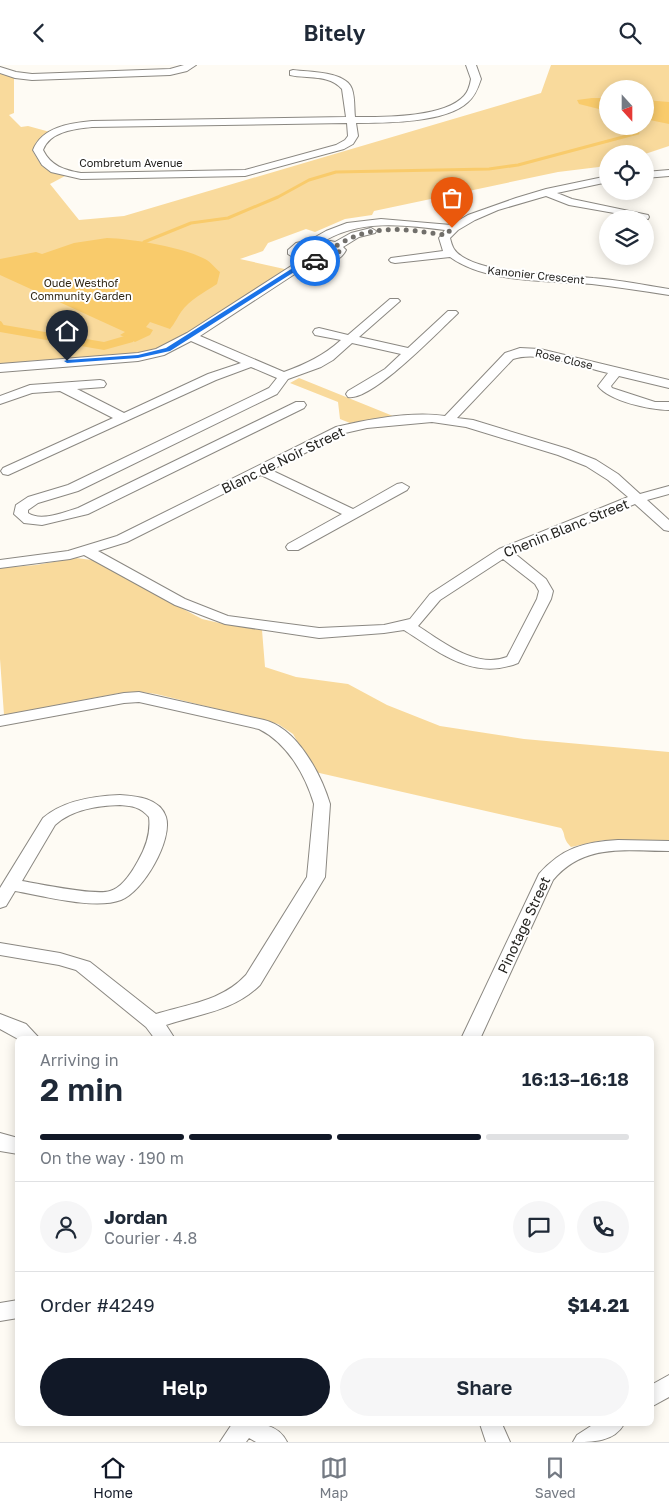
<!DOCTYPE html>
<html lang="en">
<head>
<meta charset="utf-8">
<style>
  body { margin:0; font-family:"Golos Text",sans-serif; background:#f6f6f7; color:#1f2937; height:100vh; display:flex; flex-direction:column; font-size:19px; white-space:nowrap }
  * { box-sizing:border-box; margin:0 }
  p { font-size:16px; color:#747a83 }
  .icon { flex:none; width:28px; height:28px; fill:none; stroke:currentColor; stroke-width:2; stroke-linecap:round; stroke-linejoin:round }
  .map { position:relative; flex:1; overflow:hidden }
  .drawer { position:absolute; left:15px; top:971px; width:639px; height:390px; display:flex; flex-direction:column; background:#fff; border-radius:8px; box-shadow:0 2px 12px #0003 }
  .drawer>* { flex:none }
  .needle { width:32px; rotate:159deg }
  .fabs { position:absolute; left:599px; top:15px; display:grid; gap:10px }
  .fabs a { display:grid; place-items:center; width:55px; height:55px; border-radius:50%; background:#fff; box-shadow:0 2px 12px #0003; font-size:25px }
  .pin { position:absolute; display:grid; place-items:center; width:42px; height:42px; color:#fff; margin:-51px -21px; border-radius:50% 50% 50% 0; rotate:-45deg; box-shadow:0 0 5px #0007 }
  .pin .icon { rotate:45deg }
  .courier { position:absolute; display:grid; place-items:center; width:50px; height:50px; margin:-25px; border:4px solid #1a73e8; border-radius:50%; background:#fff; color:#222; box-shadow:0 1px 6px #0007 }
  .head em { font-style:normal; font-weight:600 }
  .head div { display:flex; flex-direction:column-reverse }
  .head { display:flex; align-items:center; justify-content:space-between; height:85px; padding:0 25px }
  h1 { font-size:32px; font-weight:600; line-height:38px }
  .bar { display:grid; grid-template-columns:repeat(4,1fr); gap:8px 5px; align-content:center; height:60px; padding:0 25px }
  .bar i { height:6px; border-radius:4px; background:#e0e1e3 }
  .bar .selected { background:#111827 }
  .bar p { grid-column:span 4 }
  .line { display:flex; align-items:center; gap:12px; padding:0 25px; border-top:1px solid #e0e1e3 }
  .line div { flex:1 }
  .round { display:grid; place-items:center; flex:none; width:52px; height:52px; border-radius:26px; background:#f6f6f7 }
  .action { display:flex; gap:10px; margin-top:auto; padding:10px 25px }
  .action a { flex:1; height:58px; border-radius:30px; background:#111827; color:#fff; font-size:20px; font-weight:600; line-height:58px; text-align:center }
  .action a+a { background:#f6f6f7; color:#1f2937 }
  header { display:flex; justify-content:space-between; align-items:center; height:65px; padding:0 25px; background:#fff; font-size:22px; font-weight:600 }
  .tabs { display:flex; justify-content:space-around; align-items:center; height:70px; border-top:1px solid #e0e1e3; background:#fff; font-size:14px; color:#747a83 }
  .tabs a { display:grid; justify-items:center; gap:2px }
  .tabs .selected { color:#111827 }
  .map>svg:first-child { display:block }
  .green { fill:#f9da9c; fill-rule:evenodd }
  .water { fill:#f9cb6b }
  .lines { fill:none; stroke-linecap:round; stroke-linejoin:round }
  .stream-far1 { stroke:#f9cb6b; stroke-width:3 }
  .stream { stroke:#f9cb6b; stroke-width:4 }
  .canal { fill:#f9cb6b; fill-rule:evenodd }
  .minor-casing { stroke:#8b8882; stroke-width:2 }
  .minor { fill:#fff; fill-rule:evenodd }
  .route { fill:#1a73e8 }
  .done { stroke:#716f6b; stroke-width:5; stroke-dasharray:0 9 }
  .labels { text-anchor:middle; stroke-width:4; stroke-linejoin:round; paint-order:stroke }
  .far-street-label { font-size:11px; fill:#252421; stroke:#fff }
  .far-park-label { font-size:11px; fill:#312817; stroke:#fff }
  .street-label { font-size:14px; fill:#252421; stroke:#fff }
</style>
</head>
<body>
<header><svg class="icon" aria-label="back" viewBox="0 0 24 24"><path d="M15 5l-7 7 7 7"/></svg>Bitely<svg class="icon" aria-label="search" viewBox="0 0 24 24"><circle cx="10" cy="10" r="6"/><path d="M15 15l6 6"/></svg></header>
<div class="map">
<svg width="669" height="1377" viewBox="0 0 669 1377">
  <rect width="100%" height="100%" fill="#fefbf4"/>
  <!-- green -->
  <path class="green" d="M551 0H669V81L645 89H608L607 101 558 107 374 146 372 150 345 154 315 167 306 164 268 178 263 186 240 194 289 205 165 282 140 289 29 296 0 300V8L14 12V48L9 50 21 62 28 61 50 67 36 77 33 87 42 101 65 111 50 119 79 155 124 151 541 28ZM608 24H645V61H608Z
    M299 313 398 353 350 358 340 354 338 337 290 318Z
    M76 493 92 495 202 554 224 559 262 565 265 602 296 612 348 619 387 640 440 661 524 674 669 687V775H604L571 782C562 773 566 769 561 763L315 707 293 669 278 659 156 629 141 627 120 628 4 650 0 594V503L36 500Z"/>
  <!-- water -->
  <path class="water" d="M592 33H607V46L579 39 577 35Z
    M645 35 669 37V59L645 54Z
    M107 173C133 174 182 182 205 194 211 197 215 203 220 207L217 219C205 227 189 235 181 247 177 253 175 258 170 264L150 257 146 262 153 265 150 270 135 277 120 270 125 267 0 210V194L36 187 42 189 74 178Z"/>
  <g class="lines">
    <!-- stream-far1 -->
    <path class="stream-far1" d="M144 177 191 158 228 153 278 132 309 115 336 107 489 104 518 100 638 68"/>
    <!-- stream -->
    <path class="stream" d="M0 258 4 264H0"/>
    <!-- canal -->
    <path class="canal" d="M4 260 104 277 128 270 134 274 133 277 104 285 0 267V261Z"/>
    <!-- minor casing -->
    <g class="minor-casing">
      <path id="minor" d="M184 0H196L187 6 170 10 32 15 15 13 0 8V2L16 7 32 9 170 4Z
        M466 0H476L481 14C478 23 475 31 468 37 446 58 385 58 356 58L358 71 353 79 344 84 245 111 81 114 51 107 42 100 33 85C42 62 70 58 92 56L346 52 342 24C329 9 307 14 290 10V6L293 5C308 7 346 6 352 24 355 33 354 43 355 52 383 52 444 53 464 31 468 27 470 20 471 14ZM347 58 348 71 345 75 336 80 245 105 81 108C64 105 51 101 43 85 50 66 75 64 92 62Z
        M669 105V111L645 113V107Z
        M608 111V117L557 128 572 134 648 150 649 152 648 154 569 140 546 131 498 145 475 155 458 165 450 173C451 177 452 181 454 184 471 210 563 210 593 213 619 215 644 220 669 224V230C644 226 618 222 592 219 549 215 487 219 450 192L395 198 391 197 389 195 391 193 443 186 439 173 445 165C405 160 362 154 326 175L335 177 351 168 371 163 376 166 375 168 359 172 343 182 346 185C340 198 323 200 310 199L200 271 284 307C306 299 323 291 341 275L315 270 313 267 315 264 319 263 348 270 390 234H398L400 236 359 272 408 283 448 246H456L458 248 456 250C438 267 371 337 348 332L346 329 348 326 385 304 401 289 352 278 333 295 321 302 288 314 277 329 78 426 38 438 28 445V448C41 457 64 447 78 443L296 337H304L306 340 304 343 88 449 42 460 24 458 14 449 16 440 28 432 68 420 269 323 277 313 251 302 216 315 8 410 3 409 1 406 3 403 113 353 60 326 32 328 0 339V331L30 320 100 315 104 316 106 319 104 322 77 324 124 348 208 309 241 298 191 276 164 290 138 296 0 307V299L138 288 156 284 187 268 299 196 288 189V185L296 178 310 175 326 166 347 158 381 154 451 160 468 150 516 133 546 124ZM320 180 328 182 334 186 333 188C322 194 310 195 300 188L303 183Z
        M520 283 540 284 669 315V323L619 311 611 321 612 323 655 337H669V345C650 345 609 336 598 321L608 308C583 302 538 285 513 294L457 353 473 355 568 384 596 395 618 409 640 429 669 421V429L647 435 669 455V466L664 465 635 439 514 488 546 514 553 526 551 534 518 598C474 616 440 588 404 565L384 568 319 573 225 559 175 540 84 490 70 494 0 503V495L68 486 117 471 336 362C369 354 412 346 445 351L505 288ZM432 357 466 362 558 390 586 401 608 415 628 432 499 484 430 529 410 554 384 560 319 563 228 551 185 534 98 486 127 477 261 410 342 449 288 479 286 482 288 485H298L407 425 409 422 402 418 397 419 353 444 271 405 345 368 367 363ZM503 494 535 519 539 526 537 534 507 592C476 604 443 577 418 561L440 535Z
        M139 627 264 655C297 663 321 709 330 739L325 812 260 920C234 946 199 949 166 960L175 974H155L146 962 76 905 59 900 0 890V878L60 888 90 897 156 949C188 939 222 936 246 910L307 812 314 739C305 709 287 678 259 664L139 637 124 638 0 661V651L124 628Z
        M120 730C136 731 160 733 166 752 173 775 143 827 121 835 95 845 44 831 15 826L6 841 0 843V823L43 753C64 735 94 731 120 730ZM120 740C133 741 140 742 149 752 151 768 146 782 138 796 132 807 122 823 110 826 95 831 40 819 22 816L55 760C73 744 97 741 120 740Z
        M618 775 669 776V786C625 786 584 778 553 815L480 974H461L539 809C562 783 584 777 618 775Z
        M0 949 26 959 40 974H18L0 964Z
        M0 1068 18 1073V1089L0 1086Z
        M18 1235V1253L0 1256V1238Z
        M669 1310V1332L651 1342V1320Z
        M232 1359C253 1359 276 1355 287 1377H256L249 1373 246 1377H220Z
        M480 1359H502L510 1377H486Z
        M594 1359H624C614 1377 593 1377 573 1377L577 1370Z"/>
    </g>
    <!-- minor -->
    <use href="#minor" class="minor"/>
  </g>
  <!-- route -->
  <path class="route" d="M307 194 318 196 310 197 170 286 138 293 67 298 64 296 67 295 138 290 166 283Z"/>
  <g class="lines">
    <!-- done -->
    <path class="done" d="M315 196 335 192 340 185 336 181C373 158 404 164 446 170L452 163"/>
  </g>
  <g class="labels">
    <!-- far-street labels -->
    <g class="far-street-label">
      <text x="131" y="102">Combretum Avenue</text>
      <text transform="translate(536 210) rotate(6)" y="4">Kanonier Crescent</text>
      <text transform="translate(564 294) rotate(13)" y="4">Rose Close</text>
    </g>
    <!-- far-park labels -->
    <g class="far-park-label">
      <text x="81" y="222">Oude Westhof<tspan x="81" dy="13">Community Garden</tspan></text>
    </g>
    <!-- street labels -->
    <g class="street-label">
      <text transform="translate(283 395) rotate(-26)" y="5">Blanc de Noir Street</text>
      <text transform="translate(566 463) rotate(-22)" y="5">Chenin Blanc Street</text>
      <text transform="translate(524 860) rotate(-65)" y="5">Pinotage Street</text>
    </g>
  </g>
</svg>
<div class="fabs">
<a><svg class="needle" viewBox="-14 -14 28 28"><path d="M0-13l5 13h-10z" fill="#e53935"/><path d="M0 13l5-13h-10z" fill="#747a83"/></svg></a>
<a><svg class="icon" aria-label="locate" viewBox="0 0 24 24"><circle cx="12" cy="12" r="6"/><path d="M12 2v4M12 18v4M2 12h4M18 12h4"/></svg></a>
<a><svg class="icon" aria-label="layers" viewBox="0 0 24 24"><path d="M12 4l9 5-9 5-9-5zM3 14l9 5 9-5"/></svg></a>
</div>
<div class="pin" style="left:452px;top:163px;background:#ea580c"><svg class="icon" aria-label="bag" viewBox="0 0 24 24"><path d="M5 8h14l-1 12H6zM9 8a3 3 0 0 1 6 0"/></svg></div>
<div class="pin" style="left:67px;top:296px;background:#1f2937"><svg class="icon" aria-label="home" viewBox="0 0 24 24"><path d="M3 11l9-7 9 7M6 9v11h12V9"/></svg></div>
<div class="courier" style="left:315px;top:196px"><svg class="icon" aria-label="car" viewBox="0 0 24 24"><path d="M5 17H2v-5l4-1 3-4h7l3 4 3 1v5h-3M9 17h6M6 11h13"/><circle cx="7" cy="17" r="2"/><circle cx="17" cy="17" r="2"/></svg></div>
<section class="drawer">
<div class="head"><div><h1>2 min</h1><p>Arriving in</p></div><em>16:13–16:18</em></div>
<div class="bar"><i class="selected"></i><i class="selected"></i><i class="selected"></i><i></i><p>On the way · 190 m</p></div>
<div class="line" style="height:90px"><a class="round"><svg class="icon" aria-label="person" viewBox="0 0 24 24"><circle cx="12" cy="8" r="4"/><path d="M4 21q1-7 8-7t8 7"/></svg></a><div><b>Jordan</b><p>Courier · 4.8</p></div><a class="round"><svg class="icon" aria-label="chat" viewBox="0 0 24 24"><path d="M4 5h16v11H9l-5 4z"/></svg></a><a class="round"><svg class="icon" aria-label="phone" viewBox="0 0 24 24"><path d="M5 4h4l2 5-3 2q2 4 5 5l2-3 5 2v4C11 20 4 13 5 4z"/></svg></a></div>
<div class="line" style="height:65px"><div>Order #4249</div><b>$14.21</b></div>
<div class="action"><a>Help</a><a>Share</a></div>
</section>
</div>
<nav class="tabs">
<a class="selected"><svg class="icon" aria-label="home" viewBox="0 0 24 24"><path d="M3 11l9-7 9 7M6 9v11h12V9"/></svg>Home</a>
<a><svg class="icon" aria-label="map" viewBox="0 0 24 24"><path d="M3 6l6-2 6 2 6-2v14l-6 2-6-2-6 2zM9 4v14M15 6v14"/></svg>Map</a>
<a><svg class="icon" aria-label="saved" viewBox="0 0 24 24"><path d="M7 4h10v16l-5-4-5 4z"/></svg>Saved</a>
</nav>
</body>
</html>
